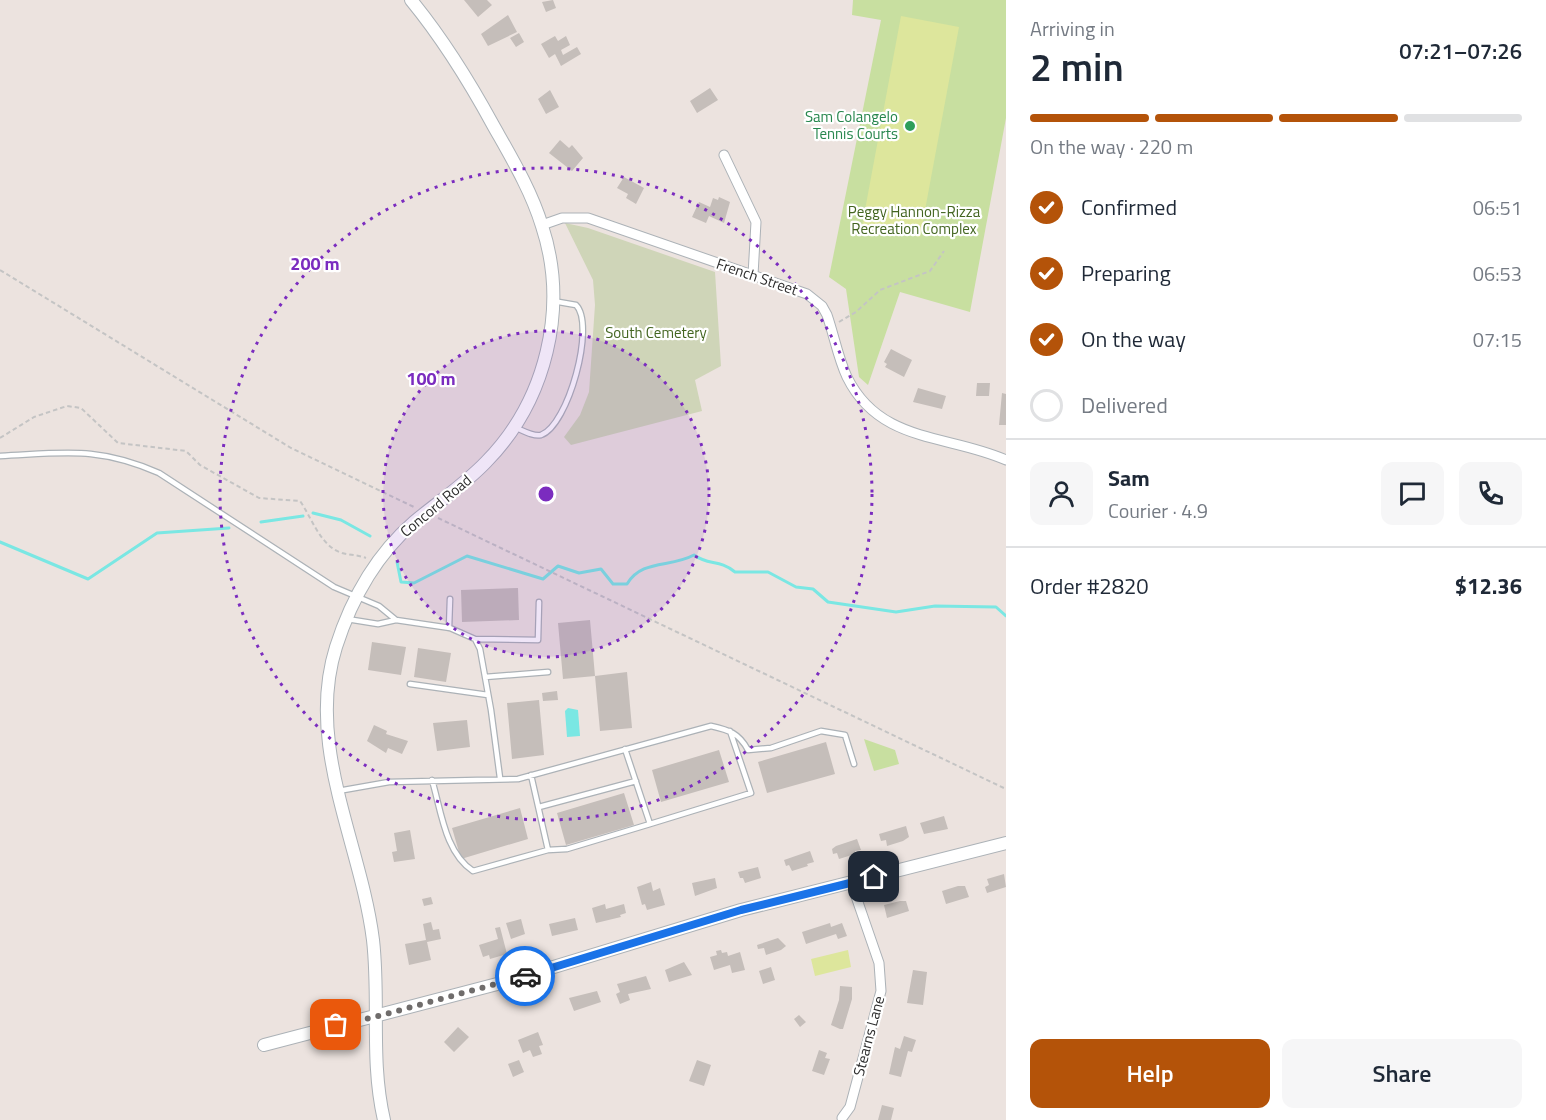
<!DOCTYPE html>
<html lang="en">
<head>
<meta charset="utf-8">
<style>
  body { margin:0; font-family:"Titillium Web",sans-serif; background:#f6f6f7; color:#1f2937; height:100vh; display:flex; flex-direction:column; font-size:22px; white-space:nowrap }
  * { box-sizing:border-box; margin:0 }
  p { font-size:20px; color:#747a83 }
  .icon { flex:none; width:33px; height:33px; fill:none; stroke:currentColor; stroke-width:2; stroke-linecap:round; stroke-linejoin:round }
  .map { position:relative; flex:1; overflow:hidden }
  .details { display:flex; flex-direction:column; background:#fff; width:540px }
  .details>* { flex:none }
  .pin { position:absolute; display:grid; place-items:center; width:51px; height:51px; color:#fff; margin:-26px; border-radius:12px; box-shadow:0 3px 9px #0006 }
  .courier { position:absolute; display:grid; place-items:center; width:60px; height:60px; margin:-30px; border:4px solid #1a73e8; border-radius:50%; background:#fff; color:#222; box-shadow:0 2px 8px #0007 }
  .head em { font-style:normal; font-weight:600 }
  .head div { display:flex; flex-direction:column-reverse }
  .head { display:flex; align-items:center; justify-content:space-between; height:102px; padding:0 24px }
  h1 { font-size:39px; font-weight:600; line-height:45px }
  .bar { display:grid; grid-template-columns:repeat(4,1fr); gap:9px 6px; align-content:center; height:72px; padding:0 24px }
  .bar i { height:8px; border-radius:4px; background:#e0e1e3 }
  .bar .current { background:#b45309 }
  .bar p { grid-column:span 4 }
  .line { display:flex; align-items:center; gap:15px; padding:0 24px; border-top:2px solid #e0e1e3 }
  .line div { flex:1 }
  .round { display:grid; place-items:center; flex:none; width:63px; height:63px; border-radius:12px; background:#f6f6f7 }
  ol { padding:0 24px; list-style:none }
  li { display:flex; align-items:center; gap:18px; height:66px }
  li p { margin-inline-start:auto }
  li .icon { padding:6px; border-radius:50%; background:#b45309; color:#fff; stroke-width:4 }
  li:last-child { color:#747a83 }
  li i { width:33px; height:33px; border:3px solid #e0e1e3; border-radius:50% }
  .action { display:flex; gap:12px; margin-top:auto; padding:12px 24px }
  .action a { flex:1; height:69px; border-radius:12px; background:#b45309; color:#fff; font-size:24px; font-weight:600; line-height:69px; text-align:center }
  .action a+a { background:#f6f6f7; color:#1f2937 }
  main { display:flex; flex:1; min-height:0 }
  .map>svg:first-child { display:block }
  .green { fill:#c8dfa0 }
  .cemetery { fill:#cfd5b8 }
  .pitch { fill:#dde69c }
  .water { fill:#7ae7e3 }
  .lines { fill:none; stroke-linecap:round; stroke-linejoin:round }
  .stream { stroke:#7ae7e3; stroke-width:3 }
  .building { fill:#c5beba }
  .service-casing { stroke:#acb2b7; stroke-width:7 }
  .minor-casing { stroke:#acb2b7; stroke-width:11 }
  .secondary-casing { stroke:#acb2b7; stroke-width:14 }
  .path { stroke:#c4c4c4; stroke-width:2; stroke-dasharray:4.5 3; stroke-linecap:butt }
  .service { stroke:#fff; stroke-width:4.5 }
  .minor { stroke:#fff; stroke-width:9 }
  .secondary { stroke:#fff; stroke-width:12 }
  .done { stroke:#6f6c6b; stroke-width:6; stroke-dasharray:0 10.8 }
  .route { stroke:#1a73e8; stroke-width:8 }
  .ring { fill:none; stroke:#7b2cbf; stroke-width:3; stroke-dasharray:3 6 }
  .leisure-dot { fill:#2e9e5b; stroke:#fff; stroke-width:2 }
  .labels { text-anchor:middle; stroke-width:4.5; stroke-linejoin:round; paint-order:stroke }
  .leisure-label { font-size:15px; fill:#27864d; stroke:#fff; text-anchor:end }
  .park-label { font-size:15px; fill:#436520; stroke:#fff }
  .street-label { font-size:15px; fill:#2c2c2c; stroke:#fff }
  .centre { fill:#7b2cbf; stroke:#fff; stroke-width:3 }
  .ring-label { font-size:18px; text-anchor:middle; font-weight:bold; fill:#7b2cbf; stroke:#fff; stroke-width:4.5; stroke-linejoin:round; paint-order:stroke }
</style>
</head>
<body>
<main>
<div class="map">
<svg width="1006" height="1120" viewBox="0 0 1006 1120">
  <rect width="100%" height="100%" fill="#ece3df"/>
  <!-- green -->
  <path class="green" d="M853 0H1006V118L970 312 900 292 868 385 859 377 846 289 829 277 881 20 852 15Z
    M864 739 895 750 899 764 874 771Z"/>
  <!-- cemetery -->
  <path class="cemetery" d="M565 223 588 228 715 272 721 366 695 380 702 411 571 445 564 437 580 415 589 392 595 305 593 280Z"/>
  <!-- pitch -->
  <path class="pitch" d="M901 16 959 27 920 237 862 226Z
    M848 950 851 967 815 976 811 959Z"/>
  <!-- water -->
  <path class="water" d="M568 708 578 710 580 736 567 737 565 711Z"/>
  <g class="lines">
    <!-- stream -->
    <path class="stream" d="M313 513 341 520 370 536
      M261 522 303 516
      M0 542 88 579 157 533 229 528
      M397 562 401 582 414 583 467 556 543 579 558 566 579 573 601 569 613 584H627C642 559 670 568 694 555 709 566 719 559 735 572H768L796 587 813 589 828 602 896 612 935 606 996 607 1006 616"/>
  </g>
  <!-- building -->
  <path class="building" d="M464 0H487L492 5 478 17Z
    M553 0 556 8 546 12 542 2Z
    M508 15 517 32 488 46 481 34Z
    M519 33 524 42 516 47 510 38Z
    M555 36 558 41 566 36 570 45 561 50 563 55 577 47 581 54 561 66 555 54 549 58 541 44Z
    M710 88 718 100 697 113 690 101Z
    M550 90 559 107 546 114 538 99Z
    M560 140 569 148 572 145 583 158 572 171 549 153Z
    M624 177 644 188 636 204 626 198 628 194 617 188Z
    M719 197 730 202 724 223 709 216 706 223 692 217 699 202 710 207 713 198 718 200Z
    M891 349 912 360 904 377 885 367 887 364 884 362Z
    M977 383H990L989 396H976Z
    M918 388 946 396 942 409 913 402Z
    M1002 393 1006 394V425H999Z
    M518 588 519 620 462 622 461 590Z
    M590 620 595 676 627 672 632 728 600 731 595 676 563 679 558 623Z
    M372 642 406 647 401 675 368 670Z
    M418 648 451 653 446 682 414 677Z
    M557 691 558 700 543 701 542 693Z
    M539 700 544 755 512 759 507 703Z
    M467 720 470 747 437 751 433 723Z
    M374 725 387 731 386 734 408 741 402 754 388 748 386 753 367 741Z
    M826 742 835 774 767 793 758 762Z
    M719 750 729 782 661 802 652 770Z
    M624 793 634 825 566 845 557 813Z
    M520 808 528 839 461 859 452 828Z
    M944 816 948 829 924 834 920 823Z
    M906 826 909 837 903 841 887 846 886 840 881 841 879 834Z
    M410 830 415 859 394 862 392 852 397 851 394 833Z
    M857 839 861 850 855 851V854L839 859 837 853 833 854 832 849 836 846Z
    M810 851 814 862 807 864 808 866 792 871 789 865 786 866 784 860Z
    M758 867 761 878 745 883 743 878H740L738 872Z
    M1004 874 1006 887 987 893 985 887 989 885 987 879Z
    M715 878 717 888 695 896 692 883Z
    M651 882 653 891 660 888 665 905 647 910 645 904 642 905 637 887Z
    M958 886H965L969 897 946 904 942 891Z
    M431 897 433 904 424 906 422 899Z
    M900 901H906L909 911 887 918 884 905Z
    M605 904 606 909 624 904 626 913 620 915 621 917 596 923 592 908Z
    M575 918 578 930 552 936 549 924Z
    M521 919 525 934 511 939 506 923Z
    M431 922 433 930 439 929 441 939 427 942 431 960 409 965 405 944 426 940 423 924Z
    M830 923 831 927 842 923 847 936 838 939 836 934 806 944 802 932Z
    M500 927 507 954 490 959 489 955 483 957 479 945 498 939 495 928Z
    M778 938 786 946 781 950 766 955 764 948 758 949 757 945Z
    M721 950 722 953 727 952 728 956 740 952 745 970 732 973 730 965 714 970 710 957 717 955 716 951Z
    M684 962 692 975 669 982 665 970Z
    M771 967 775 980 763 984 759 971Z
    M913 970 927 972 923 1005 907 1003Z
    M646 976 651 989 628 994 630 1000 620 1004 616 994 620 992 617 984Z
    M840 986 852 987V999L843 1029H840L831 1025 839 1000Z
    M597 991 601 1002 574 1011 569 998Z
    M799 1015 806 1022 800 1027 794 1019Z
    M458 1027 469 1037 454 1052 444 1042Z
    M538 1032 543 1045 539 1046 542 1054 533 1057 530 1050 523 1053 518 1040Z
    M904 1036 916 1040 912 1052 908 1051 901 1077 889 1074 895 1047 900 1049Z
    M819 1050 827 1053 825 1058 830 1059 824 1075 812 1071Z
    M519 1060 524 1072 513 1077 508 1064Z
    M697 1060 711 1065 704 1086 689 1081Z
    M882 1105 894 1108 891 1120H878Z"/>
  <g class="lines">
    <!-- service casing -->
    <g class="service-casing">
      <path id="service" d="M514 427C522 430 533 437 541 435 568 426 596 325 576 305L553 301
        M0 456C65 453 97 446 159 473L334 587 379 606 396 620
        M347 619 378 624 396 620 450 628 475 639 480 649 491 710 500 778
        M449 628 450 599
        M475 639 538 640 539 602
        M485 677 548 672
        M410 684 488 695
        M625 749 650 824 751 793 730 731
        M432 780C441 810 445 853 473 871L548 850 531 775
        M338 791 389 782 518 779 711 726C729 730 739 733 748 750L771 748 821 731 845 735 854 764
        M539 807 636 781
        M548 850 567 849 650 824"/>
    </g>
    <!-- minor casing -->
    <g class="minor-casing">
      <path id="minor" d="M724 155 756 222 753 275
        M542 225 562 218H588L807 294 822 306 827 315C834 335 838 358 847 377 880 444 948 434 1006 460
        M842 1118 850 1107 881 991 879 963 851 882"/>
    </g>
    <!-- secondary casing -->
    <g class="secondary-casing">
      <path id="secondary" d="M264 1045 501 983 741 910 1006 843
        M384 1120C370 1060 380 1001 373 940 361 844 305 745 336 647 351 600 376 555 414 522 438 502 464 485 486 462 546 401 569 308 542 226 531 190 511 157 493 125 469 81 443 39 411 0"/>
    </g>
    <!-- path -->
    <path class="path" d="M0 270 291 448 414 507
      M839 322 856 312 880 290 930 271 944 251
      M0 438 34 417 67 406 81 408 118 443 186 451 200 465 259 498 300 501C312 518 320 546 342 553 350 555 358 555 366 558
      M438 518 1006 789"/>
    <!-- service -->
    <use href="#service" class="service"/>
    <!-- minor -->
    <use href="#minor" class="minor"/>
    <!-- secondary -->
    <use href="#secondary" class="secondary"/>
  </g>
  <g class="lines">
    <!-- done -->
    <path class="done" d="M336 1025 375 1017 525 976"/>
    <!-- route -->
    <path class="route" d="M525 976 741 910 874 877"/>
  </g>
  <!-- distance rings -->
  <circle cx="546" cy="494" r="163" fill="#7b2cbf" fill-opacity=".12"/>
  <g class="ring">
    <circle cx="546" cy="494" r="163"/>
    <circle cx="546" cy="494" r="326"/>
  </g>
  <!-- markers -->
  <circle class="leisure-dot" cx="910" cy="126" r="6"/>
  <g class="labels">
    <!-- leisure labels -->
    <g class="leisure-label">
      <text x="898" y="122">Sam Colangelo<tspan x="898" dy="17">Tennis Courts</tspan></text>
    </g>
    <!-- park labels -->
    <g class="park-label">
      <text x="914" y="217">Peggy Hannon-Rizza<tspan x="914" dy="17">Recreation Complex</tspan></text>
      <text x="656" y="338">South Cemetery</text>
    </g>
    <!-- street labels -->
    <g class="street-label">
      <text transform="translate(757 277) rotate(19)" y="5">French Street</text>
      <text transform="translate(436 506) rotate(-40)" y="5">Concord Road</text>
      <text transform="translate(869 1036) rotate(-75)" y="5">Stearns Lane</text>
    </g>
  </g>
  <circle cx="546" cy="494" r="9" class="centre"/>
  <g class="ring-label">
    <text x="315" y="270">200 m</text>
    <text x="431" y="385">100 m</text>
  </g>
</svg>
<div class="pin" style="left:336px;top:1025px;background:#ea580c"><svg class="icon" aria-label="bag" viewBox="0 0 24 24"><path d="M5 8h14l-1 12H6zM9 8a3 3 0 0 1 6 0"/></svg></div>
<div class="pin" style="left:874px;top:877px;background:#1f2937"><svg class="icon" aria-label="home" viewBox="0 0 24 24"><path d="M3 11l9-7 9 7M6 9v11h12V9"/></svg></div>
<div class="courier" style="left:525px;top:976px"><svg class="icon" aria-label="car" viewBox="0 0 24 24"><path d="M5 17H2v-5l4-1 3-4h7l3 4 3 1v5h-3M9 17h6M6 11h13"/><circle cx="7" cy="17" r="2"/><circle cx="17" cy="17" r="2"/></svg></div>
</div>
<section class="details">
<div class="head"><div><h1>2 min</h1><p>Arriving in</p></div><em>07:21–07:26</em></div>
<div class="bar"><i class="current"></i><i class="current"></i><i class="current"></i><i></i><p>On the way · 220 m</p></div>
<ol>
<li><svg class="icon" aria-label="check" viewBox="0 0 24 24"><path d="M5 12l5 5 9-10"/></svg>Confirmed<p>06:51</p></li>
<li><svg class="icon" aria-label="check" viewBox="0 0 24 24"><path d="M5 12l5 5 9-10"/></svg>Preparing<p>06:53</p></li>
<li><svg class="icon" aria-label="check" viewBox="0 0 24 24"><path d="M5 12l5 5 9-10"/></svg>On the way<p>07:15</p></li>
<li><i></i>Delivered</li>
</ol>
<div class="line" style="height:108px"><a class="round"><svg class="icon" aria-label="person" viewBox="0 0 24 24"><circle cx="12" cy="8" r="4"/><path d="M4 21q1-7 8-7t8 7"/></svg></a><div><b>Sam</b><p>Courier · 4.9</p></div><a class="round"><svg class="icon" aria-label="chat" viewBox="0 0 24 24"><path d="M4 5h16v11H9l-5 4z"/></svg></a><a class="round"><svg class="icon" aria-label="phone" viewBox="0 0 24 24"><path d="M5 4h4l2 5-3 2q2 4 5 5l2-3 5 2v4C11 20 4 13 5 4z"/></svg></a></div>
<div class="line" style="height:78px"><div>Order #2820</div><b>$12.36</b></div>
<div class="action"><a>Help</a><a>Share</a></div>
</section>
</main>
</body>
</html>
